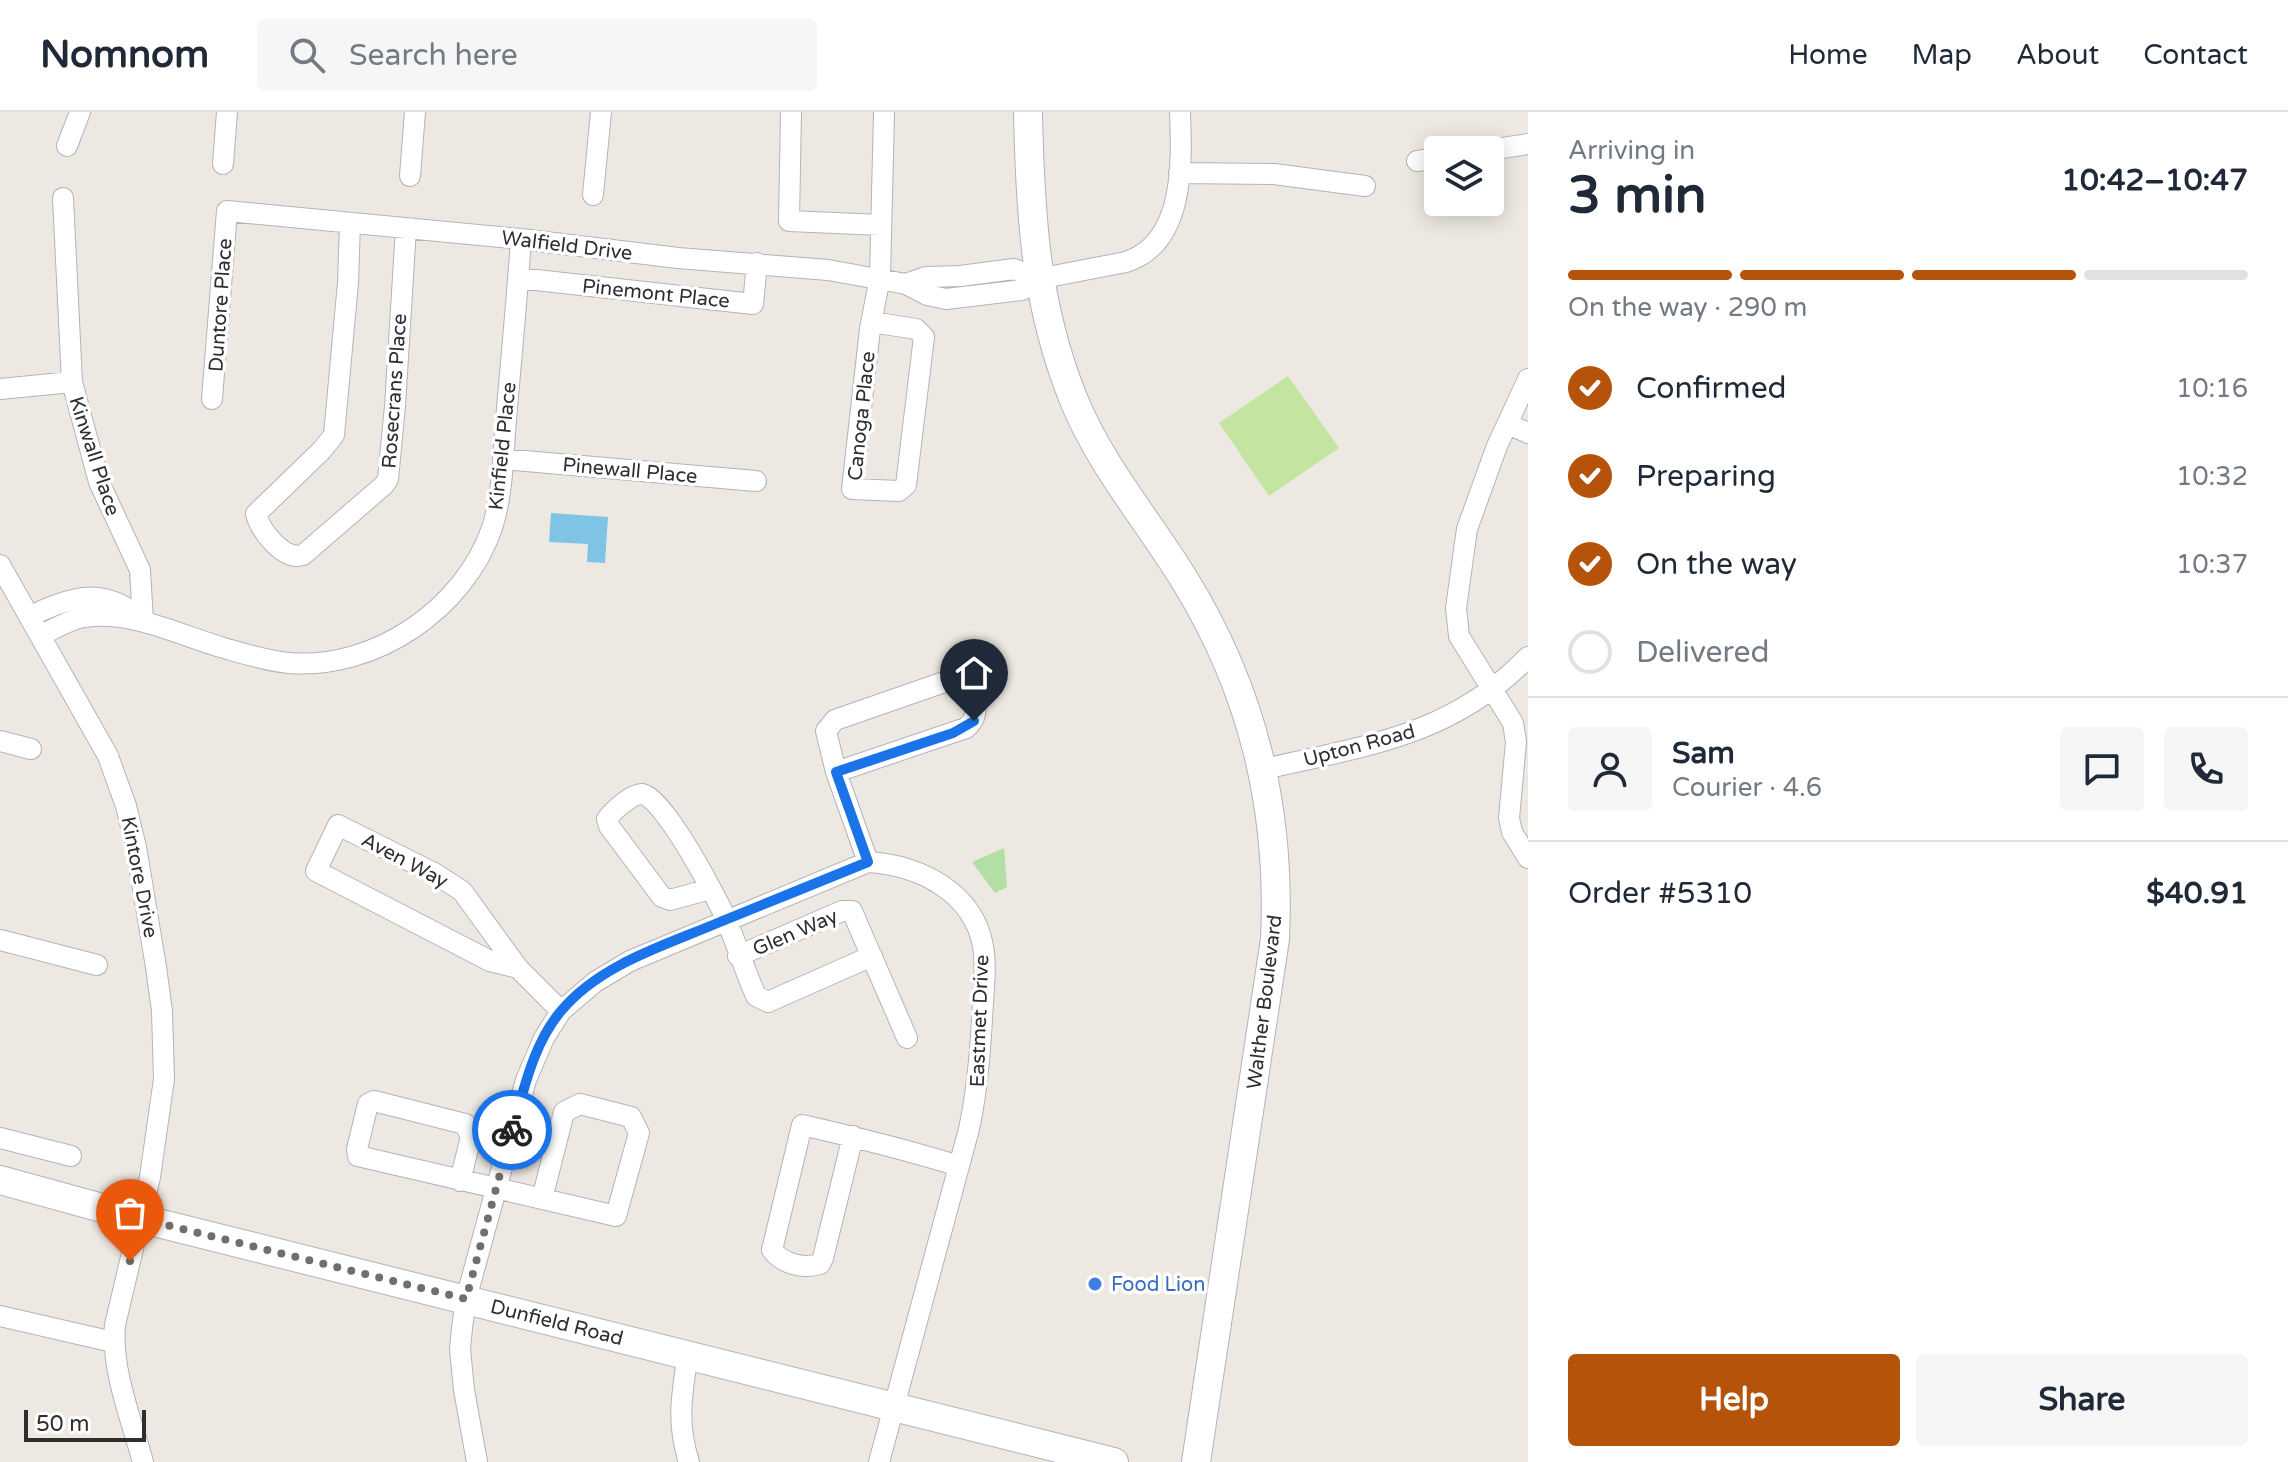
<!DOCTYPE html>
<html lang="en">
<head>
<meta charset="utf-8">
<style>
  body { margin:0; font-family:"Varela Round",sans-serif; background:#f6f6f7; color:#1f2937; height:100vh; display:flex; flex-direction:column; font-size:30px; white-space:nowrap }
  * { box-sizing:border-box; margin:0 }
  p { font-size:26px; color:#747a83 }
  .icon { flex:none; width:44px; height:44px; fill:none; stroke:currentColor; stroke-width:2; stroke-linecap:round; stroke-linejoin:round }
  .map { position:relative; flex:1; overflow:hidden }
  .sheet { display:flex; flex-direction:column; background:#fff; width:760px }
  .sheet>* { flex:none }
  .fabs { position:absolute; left:1424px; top:24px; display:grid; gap:16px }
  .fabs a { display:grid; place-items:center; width:80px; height:80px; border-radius:8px; background:#fff; box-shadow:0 4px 20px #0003; font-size:40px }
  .scale { position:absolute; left:24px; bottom:20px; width:122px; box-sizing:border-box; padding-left:8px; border:4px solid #2e2e2e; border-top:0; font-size:22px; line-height:28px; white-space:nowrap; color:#2e2e2e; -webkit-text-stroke:6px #fff; paint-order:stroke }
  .pin { position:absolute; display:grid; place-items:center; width:68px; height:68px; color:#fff; margin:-82px -34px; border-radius:50% 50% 50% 0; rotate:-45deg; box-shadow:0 0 8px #0007 }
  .pin .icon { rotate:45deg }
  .courier { position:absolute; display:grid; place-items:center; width:80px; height:80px; margin:-40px; border:6px solid #1a73e8; border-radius:50%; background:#fff; color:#222; box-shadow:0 2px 10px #0007 }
  .overview em { font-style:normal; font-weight:700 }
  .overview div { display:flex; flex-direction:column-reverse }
  .overview { display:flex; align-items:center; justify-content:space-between; height:136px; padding:0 40px }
  h1 { font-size:52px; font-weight:700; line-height:60px }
  .bar { display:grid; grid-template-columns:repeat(4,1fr); gap:12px 8px; align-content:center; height:96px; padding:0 40px }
  .bar i { height:10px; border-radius:6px; background:#e0e1e3 }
  .bar .selected { background:#b45309 }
  .bar p { grid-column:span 4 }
  .line { display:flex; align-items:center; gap:20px; padding:0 40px; border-top:2px solid #e0e1e3 }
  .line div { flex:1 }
  .round { display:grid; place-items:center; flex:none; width:84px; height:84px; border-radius:8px; background:#f6f6f7 }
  ol { padding:0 40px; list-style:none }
  li { display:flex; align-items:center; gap:24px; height:88px }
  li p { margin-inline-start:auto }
  li .icon { padding:8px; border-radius:50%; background:#b45309; color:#fff; stroke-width:4 }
  li:last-child { color:#747a83 }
  li i { width:44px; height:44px; border:4px solid #e0e1e3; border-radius:50% }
  .primary-button { display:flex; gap:16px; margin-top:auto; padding:16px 40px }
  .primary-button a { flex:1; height:92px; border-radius:8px; background:#b45309; color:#fff; font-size:32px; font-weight:700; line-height:92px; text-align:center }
  .primary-button a+a { background:#f6f6f7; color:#1f2937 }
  header { display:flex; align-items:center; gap:48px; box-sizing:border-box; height:112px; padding:0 40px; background:#fff; border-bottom:2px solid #e0e1e3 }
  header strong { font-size:38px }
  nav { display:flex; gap:44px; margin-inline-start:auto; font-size:28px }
  .search { width:560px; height:72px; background:#f6f6f7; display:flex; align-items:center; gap:20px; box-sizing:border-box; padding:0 28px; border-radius:8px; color:#747a83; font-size:30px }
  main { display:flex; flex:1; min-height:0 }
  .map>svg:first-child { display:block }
  .park { fill:#b4dfa4 }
  .pitch { fill:#c4e5a1 }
  .water { fill:#7fc4e5 }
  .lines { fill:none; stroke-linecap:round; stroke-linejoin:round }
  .street-casing { stroke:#b2b3bc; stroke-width:22 }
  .secondary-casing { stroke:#b2b3bc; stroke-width:30 }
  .street { stroke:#fff; stroke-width:20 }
  .secondary { stroke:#fff; stroke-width:28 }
  .done { stroke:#716f6d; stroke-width:8; stroke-dasharray:0 14.4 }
  .route { stroke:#1a73e8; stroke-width:10 }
  .shop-dot { fill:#3f7fe0; stroke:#fff; stroke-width:3 }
  .labels { text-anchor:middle; stroke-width:7; stroke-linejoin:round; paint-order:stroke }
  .street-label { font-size:20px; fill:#2e2e2e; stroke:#fff }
  .shop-label { font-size:20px; fill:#366cbe; stroke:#fff; text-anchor:start }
</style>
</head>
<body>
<header>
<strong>Nomnom</strong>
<div class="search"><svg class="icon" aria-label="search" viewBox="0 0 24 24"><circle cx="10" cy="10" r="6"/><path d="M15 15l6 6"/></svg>Search here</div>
<nav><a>Home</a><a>Map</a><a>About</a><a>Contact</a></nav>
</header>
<main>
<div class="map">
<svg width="1528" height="1350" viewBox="0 0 1528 1350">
  <rect width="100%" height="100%" fill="#ede9e2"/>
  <!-- park -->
  <path class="park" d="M1004 736 1007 775 995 781 972 750Z"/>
  <!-- pitch -->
  <path class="pitch" d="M1288 264 1339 336 1269 384 1219 311Z"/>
  <!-- water -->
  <path class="water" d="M551 401 608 405 605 451 587 450 588 432 549 430Z"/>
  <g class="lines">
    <!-- street casing -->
    <g class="street-casing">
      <path id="street" d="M791 0 789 109 881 113
        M67 34 80 0
        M1489 38 1528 32
        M1417 49 1438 46
        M223 52 227 0
        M1179 61 1274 62 1365 74
        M410 64 415 0
        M593 83 601 0
        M63 86 72 270 99 370 140 458 143 509
        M350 111 348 171 334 323 322 338 256 402C260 419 284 449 303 443L384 373 388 367 395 294 406 116
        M518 166 753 192 757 151
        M906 172 926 165 960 164 1014 157 1038 167
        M872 210 916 217 924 225 906 373 899 379 852 377 870 217 880 165 884 0
        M1528 267 1497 334 1467 417 1456 496 1459 524 1513 611 1516 630 1509 706 1512 720 1528 746
        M0 277 72 270
        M212 287 227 99 521 127 678 146 828 158 906 172 927 183 946 187 1022 178 1038 167 1126 150C1185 131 1182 51 1180 0
        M1508 312 1528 321
        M503 347 756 369
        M0 453 108 644 126 694 136 735 156 855 162 899 164 967 150 1065 115 1213C111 1258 131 1306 143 1350
        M29 505C70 484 106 473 143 509
        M40 524C54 517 68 508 84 505 132 498 179 523 224 536 245 542 267 549 289 551 375 558 464 497 492 416 503 382 503 344 506 308 511 248 517 188 521 127
        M950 568C968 580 987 598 966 616L836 660 826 619 835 608Z
        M0 629 31 637
        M1264 657C1365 634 1452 624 1528 545
        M836 660 868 750
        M710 777 670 788 662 785 609 714 607 707C613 699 631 682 642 682 664 685 717 786 727 809 737 834 745 859 756 884L768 890 872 844
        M0 828 97 853
        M738 844 842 799H852L907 926
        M518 856 462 779 434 761 338 713 316 759 490 849 518 856 561 899
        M853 1024 823 1146 820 1152C802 1157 783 1152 772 1138L802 1013C855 1025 907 1038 959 1054
        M0 1026 71 1044
        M460 1069 471 1025 465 1012 374 989 368 992 357 1037 358 1044 616 1104 639 1021 631 1005 580 992 564 1000 542 1087
        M0 1204 113 1230
        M688 1242C682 1282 676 1310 689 1350
        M477 1350 464 1278 460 1237 462 1216 466 1187 526 968 544 926 561 899 595 870 630 849 868 750C918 753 973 779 983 834 987 857 983 883 982 907 980 945 977 980 969 1017L879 1350"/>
    </g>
    <!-- secondary casing -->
    <g class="secondary-casing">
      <path id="secondary" d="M1028 0C1030 101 1035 191 1073 286 1100 353 1147 407 1184 467 1253 579 1281 696 1275 827L1196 1350
        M0 1068 142 1107 1114 1350"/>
    </g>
    <!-- street -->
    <use href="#street" class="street"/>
    <!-- secondary -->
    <use href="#secondary" class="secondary"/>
  </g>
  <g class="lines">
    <!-- done -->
    <path class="done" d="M130 1149 142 1107 466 1187 512 1018"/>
    <!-- route -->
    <path class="route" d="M512 1018C524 978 533 932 561 899 600 852 666 833 720 810 769 790 819 770 868 750L836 660 953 621 974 609"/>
  </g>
  <!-- markers -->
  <circle class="shop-dot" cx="1095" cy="1172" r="8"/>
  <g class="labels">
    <!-- street labels -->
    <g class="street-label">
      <text transform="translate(567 133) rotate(7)" y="7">Walfield Drive</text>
      <text transform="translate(656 181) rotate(6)" y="7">Pinemont Place</text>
      <text transform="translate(220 193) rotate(-86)" y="7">Duntore Place</text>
      <text transform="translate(394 279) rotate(-86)" y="7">Rosecrans Place</text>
      <text transform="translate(861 304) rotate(-84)" y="7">Canoga Place</text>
      <text transform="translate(502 334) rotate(-84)" y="7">Kinfield Place</text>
      <text transform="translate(95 344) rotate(72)" y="7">Kinwall Place</text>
      <text transform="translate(630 358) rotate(5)" y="7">Pinewall Place</text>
      <text transform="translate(1359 633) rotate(-15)" y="7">Upton Road</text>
      <text transform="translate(405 748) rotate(28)" y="7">Aven Way</text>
      <text transform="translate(140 765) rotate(79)" y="7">Kintore Drive</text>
      <text transform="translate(795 820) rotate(-23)" y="7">Glen Way</text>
      <text transform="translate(1264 890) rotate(-83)" y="7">Walther Boulevard</text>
      <text transform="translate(979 909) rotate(-88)" y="7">Eastmet Drive</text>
      <text transform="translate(557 1210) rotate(14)" y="7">Dunfield Road</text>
    </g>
    <!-- shop labels -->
    <g class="shop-label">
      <text x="1111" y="1179">Food Lion</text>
    </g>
  </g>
</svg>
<div class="fabs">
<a><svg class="icon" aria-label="layers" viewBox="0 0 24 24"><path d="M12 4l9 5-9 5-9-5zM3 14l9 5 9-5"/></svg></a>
</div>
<div class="scale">50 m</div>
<div class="pin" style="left:130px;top:1149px;background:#ea580c"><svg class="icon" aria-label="bag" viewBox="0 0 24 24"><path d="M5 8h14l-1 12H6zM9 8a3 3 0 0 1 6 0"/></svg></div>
<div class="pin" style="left:974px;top:609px;background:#1f2937"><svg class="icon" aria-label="home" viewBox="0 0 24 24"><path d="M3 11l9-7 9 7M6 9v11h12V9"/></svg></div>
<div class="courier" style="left:512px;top:1018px"><svg class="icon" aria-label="bike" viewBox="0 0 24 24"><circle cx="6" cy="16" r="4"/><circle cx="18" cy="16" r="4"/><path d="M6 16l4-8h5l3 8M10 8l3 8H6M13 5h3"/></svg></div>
</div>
<section class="sheet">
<div class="overview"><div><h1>3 min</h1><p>Arriving in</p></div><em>10:42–10:47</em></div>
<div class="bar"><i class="selected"></i><i class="selected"></i><i class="selected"></i><i></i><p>On the way · 290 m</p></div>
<ol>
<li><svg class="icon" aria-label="check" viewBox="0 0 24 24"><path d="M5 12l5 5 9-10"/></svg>Confirmed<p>10:16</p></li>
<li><svg class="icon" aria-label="check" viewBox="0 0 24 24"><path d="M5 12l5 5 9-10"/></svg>Preparing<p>10:32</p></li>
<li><svg class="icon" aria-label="check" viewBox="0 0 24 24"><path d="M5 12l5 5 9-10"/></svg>On the way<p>10:37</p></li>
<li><i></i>Delivered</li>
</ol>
<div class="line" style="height:144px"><a class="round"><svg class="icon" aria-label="person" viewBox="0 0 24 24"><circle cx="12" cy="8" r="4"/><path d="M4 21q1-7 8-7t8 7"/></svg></a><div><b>Sam</b><p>Courier · 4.6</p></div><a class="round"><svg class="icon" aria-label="chat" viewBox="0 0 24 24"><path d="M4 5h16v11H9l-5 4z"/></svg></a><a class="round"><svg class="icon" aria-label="phone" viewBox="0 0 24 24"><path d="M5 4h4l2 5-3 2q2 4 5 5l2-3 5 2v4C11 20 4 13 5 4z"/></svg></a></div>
<div class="line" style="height:104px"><div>Order #5310</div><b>$40.91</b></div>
<div class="primary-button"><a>Help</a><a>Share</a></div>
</section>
</main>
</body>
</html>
